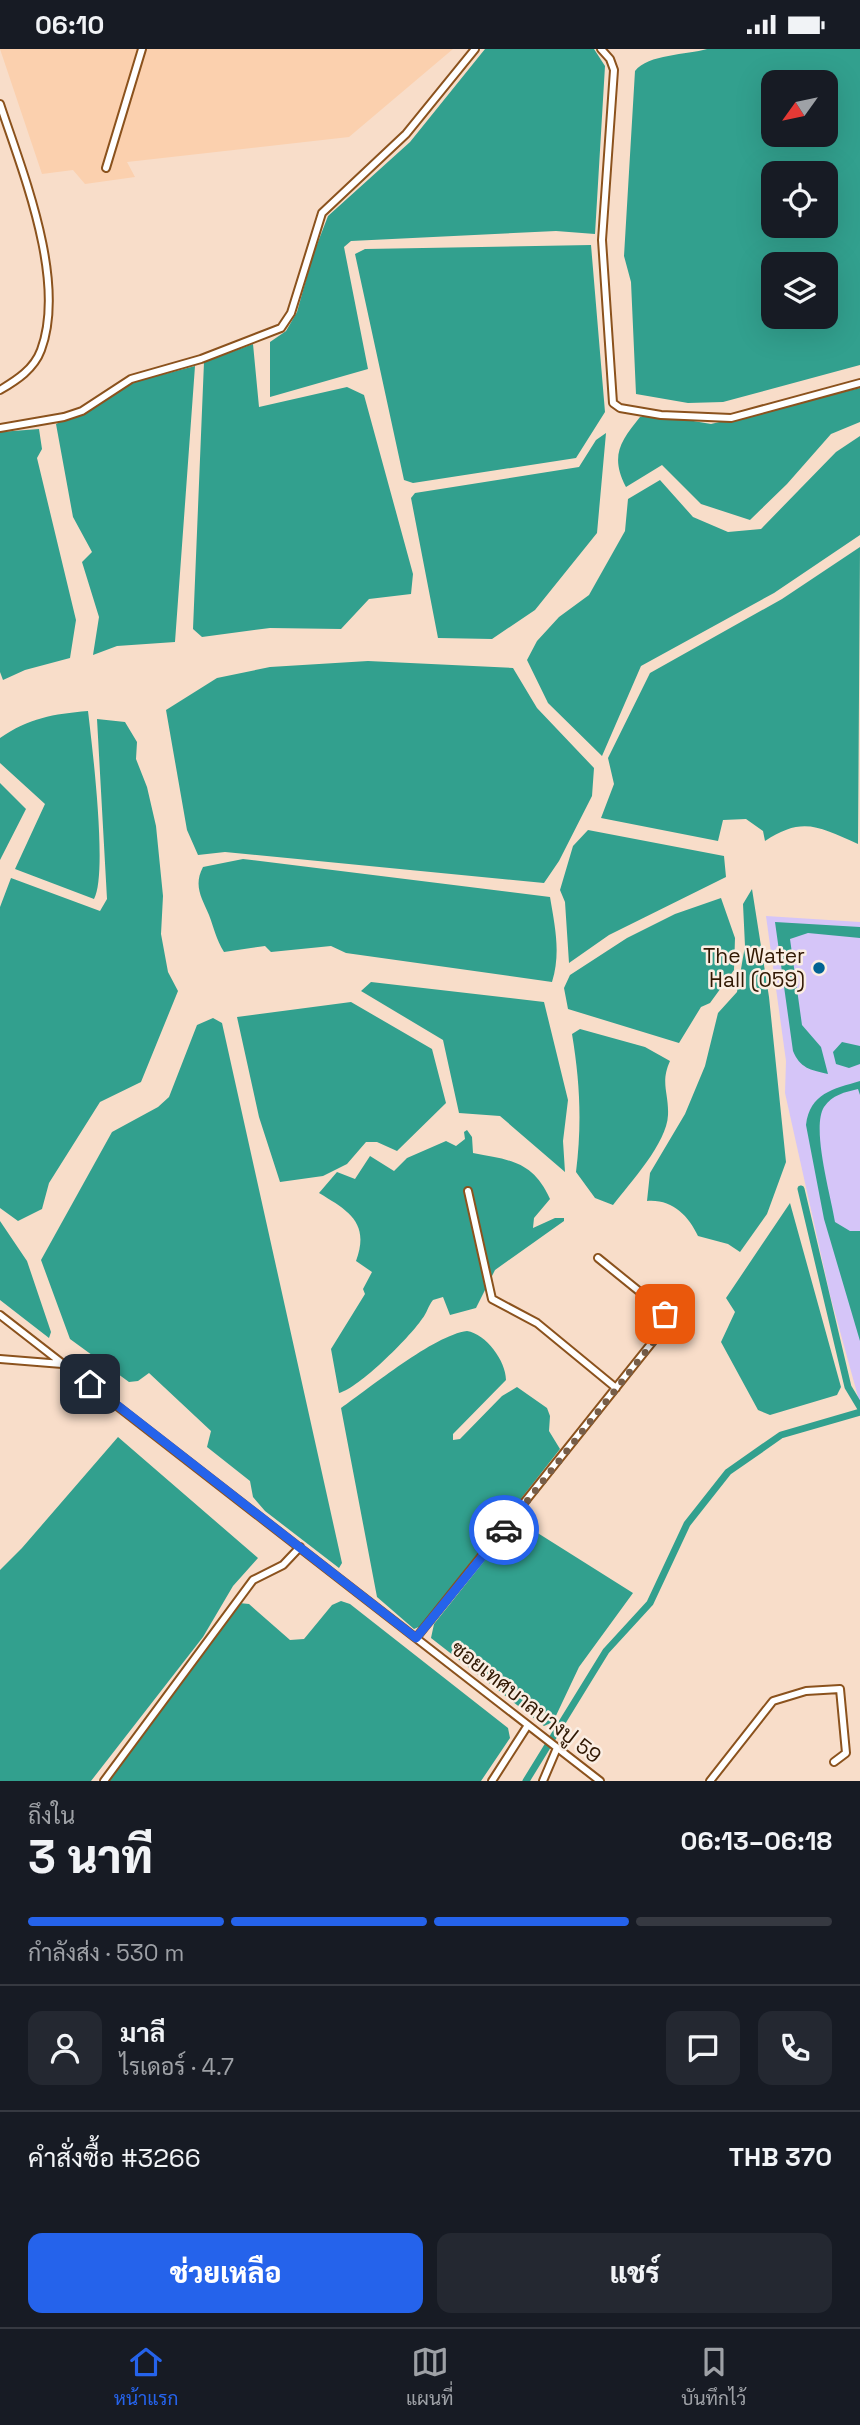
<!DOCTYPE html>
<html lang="th">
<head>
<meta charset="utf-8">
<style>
  body { margin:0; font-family:"Space Grotesk",Sarabun,sans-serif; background:#242831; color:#f1f3f6; height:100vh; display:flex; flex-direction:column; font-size:26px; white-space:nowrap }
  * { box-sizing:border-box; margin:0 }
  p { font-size:23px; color:#9ea1a6 }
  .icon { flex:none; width:38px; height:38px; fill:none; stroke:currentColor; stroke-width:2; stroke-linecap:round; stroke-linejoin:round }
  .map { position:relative; height:1732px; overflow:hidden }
  .side { display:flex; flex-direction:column; background:#171b24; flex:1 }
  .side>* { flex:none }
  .needle { width:46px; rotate:237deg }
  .fabs { position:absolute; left:761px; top:21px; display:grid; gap:14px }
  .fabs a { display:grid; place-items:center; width:77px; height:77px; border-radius:14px; background:#171b24; box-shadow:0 7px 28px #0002; font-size:35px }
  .pin { position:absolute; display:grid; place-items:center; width:60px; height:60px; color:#fff; margin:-30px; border-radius:14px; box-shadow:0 4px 10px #0006 }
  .courier { position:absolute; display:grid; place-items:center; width:70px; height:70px; margin:-35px; border:5px solid #2563eb; border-radius:50%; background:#fff; color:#222; box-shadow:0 2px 9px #0007 }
  .headline em { font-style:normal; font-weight:800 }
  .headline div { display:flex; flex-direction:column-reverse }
  .headline { display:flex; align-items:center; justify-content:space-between; height:119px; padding:0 28px }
  h1 { font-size:46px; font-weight:800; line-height:52px }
  .bar { display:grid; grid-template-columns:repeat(4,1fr); gap:10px 7px; align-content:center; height:84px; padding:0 28px }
  .bar i { height:9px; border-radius:5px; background:#363941 }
  .bar .active { background:#2563eb }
  .bar p { grid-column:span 4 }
  .line { display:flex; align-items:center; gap:18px; padding:0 28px; border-top:2px solid #363941 }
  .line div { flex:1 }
  .round { display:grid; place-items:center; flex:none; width:74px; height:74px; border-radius:14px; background:#242831 }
  .action { display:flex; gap:14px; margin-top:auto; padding:14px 28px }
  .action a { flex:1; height:80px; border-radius:14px; background:#2563eb; color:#fff; font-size:28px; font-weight:800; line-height:80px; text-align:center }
  .action a+a { background:#242831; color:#f1f3f6 }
  .status { display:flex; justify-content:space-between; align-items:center; height:49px; padding:0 35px; background:#171b24; direction:ltr }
  .status svg { height:19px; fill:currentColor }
  .tabs { display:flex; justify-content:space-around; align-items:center; height:98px; border-top:2px solid #363941; background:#171b24; font-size:19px; color:#9ea1a6 }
  .tabs a { display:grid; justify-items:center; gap:4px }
  .tabs .active { color:#2563eb }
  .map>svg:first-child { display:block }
  .built { fill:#fbd0ae }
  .green { fill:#d5c5f8 }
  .water { fill:#32a08e; fill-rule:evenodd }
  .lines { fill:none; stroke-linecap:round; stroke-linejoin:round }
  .canal { stroke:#32a08e; stroke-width:7 }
  .street-casing { stroke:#8b521d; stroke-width:10 }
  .street { stroke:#fff; stroke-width:6 }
  .done { stroke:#775e49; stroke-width:7; stroke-dasharray:0 12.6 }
  .route { stroke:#2563eb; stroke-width:9 }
  .poi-dot { fill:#016393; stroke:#fbeee3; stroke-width:2.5 }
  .labels { text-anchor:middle; stroke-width:5; stroke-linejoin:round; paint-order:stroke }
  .poi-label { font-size:21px; fill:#311904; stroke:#fbeee3; text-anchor:end }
  .street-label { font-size:21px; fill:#311904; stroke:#fbeee3 }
</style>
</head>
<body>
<div class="status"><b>06:10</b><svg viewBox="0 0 49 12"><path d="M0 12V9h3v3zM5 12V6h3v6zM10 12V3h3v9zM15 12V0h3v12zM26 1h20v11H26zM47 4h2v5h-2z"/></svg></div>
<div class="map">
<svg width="860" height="1732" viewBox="0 0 860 1732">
  <rect width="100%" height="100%" fill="#f8ddc9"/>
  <!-- built -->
  <path class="built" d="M0 0H453L349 88 127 113 135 128 85 135 73 121 42 125Z"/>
  <!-- green -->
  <path class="green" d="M766 867 860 873V1355L830 1246 785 1044 786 1012Z"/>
  <!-- water -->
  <path class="water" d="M485 0H594L605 17 595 185 556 182 351 192 344 198 368 320 270 348V293L286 282 297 263 313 206 328 167 410 93Z
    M707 0H860V316L723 353 688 354 636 345 631 233 624 207 635 22C648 5 687 6 707 0ZM774 33H826V86H774ZM774 124H826V177H774ZM774 215H826V268H774Z
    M591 196 605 363 576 409 413 434 404 431 355 205 365 200Z
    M253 295 259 358 347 338 364 346 413 525 411 545 369 550 341 580 270 579 202 588 193 580 204 313Z
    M195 317 175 593 117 597 93 606 99 568 82 513 92 503 73 468 56 375 106 350 127 335Z
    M860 339V373L831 385 787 435 750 471 701 455 662 416 626 438C610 407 620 393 640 368H670L711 375Z
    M39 380 42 400 37 409 76 571 70 609 25 621 3 631 0 623V383Z
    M606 384 597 484 535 561 492 590 438 589 411 449 415 444 579 418 596 391Z
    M860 387V486L774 544 641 617 602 707 548 654 527 611 537 592 559 568 589 546 625 482 628 450 660 431 693 468 728 483 761 480 836 403Z
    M860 498 858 795C819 778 803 767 765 792L763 782 746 770 723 771 718 792 601 769 614 735 608 709 650 624 782 550Z
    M368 612 513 619 537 659 594 719 592 747 559 812 544 834 225 803 198 806 187 781 166 661 217 629 270 618Z
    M88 662C92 696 108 825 94 850L15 820 45 755 0 714V689C29 669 53 665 88 662Z
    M97 670 125 673 137 693 136 710 147 738 156 777 163 847 161 885 168 923 178 942 141 1033 100 1053 49 1134 42 1160 18 1172 0 1159V858L11 829 100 862 107 850Z
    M0 734 26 760 0 811Z
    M588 781 724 807 726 828 609 886 569 914 565 853 560 841 573 797Z
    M243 810 550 848C555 878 561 904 552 933L346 904 331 897 271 903 265 897 224 903C216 890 214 879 209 866 202 849 193 837 203 818Z
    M752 840 769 948 786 1113 767 1165 740 1203 728 1195 698 1187C688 1166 672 1150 647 1152L650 1124 685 1065 705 1017 718 964 737 943 745 897 743 855Z
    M721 849 735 889 734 921 710 954 701 958 679 994 568 960 564 939 570 926 627 889 675 865Z
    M775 873 860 878V889L808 884 790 890 802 976 821 998 828 1025C810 1021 800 1019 793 1002Z
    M371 933 544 953 568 1051 563 1092 565 1123 500 1067 459 1064 443 991 361 942Z
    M351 953 432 1000 446 1054 397 1102 377 1093H366L347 1115 323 1127 280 1133 259 1068 237 968Z
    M213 969 222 974 342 1514 339 1519 265 1462 253 1448 250 1432 207 1398 211 1382 149 1324 138 1332 129 1333 70 1290 41 1211 112 1083 158 1058 169 1048 197 976Z
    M580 980 645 998 670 1012C660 1034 669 1044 668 1066 667 1094 630 1134 613 1156L595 1149 576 1123C582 1075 580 1033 572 985Z
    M842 993 860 997V1015L849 1019 836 1015 833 1003Z
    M860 1032V1046L858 1040C845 1043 832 1046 824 1058 811 1079 831 1147 835 1173L850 1182H860V1292L824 1170 806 1076C810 1044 833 1040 860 1032Z
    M467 1081 472 1088 473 1104C510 1111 533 1112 550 1150L534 1169 533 1179 555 1169H564V1172L495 1221 476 1259 450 1266 443 1248 433 1251C428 1257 427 1264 422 1270 409 1289 359 1339 339 1344L331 1300 365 1245 363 1240 372 1223 356 1212C370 1174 349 1162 319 1144L337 1123 355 1130 370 1107 394 1122 407 1109 446 1092 456 1097 465 1090 464 1083Z
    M790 1154 841 1338 837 1346 770 1366 758 1361 721 1293 735 1263 726 1249Z
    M0 1172 27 1212 51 1283 49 1289 0 1251Z
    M467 1282C486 1285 506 1312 506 1331L453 1385V1391L460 1390 502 1347 517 1338 547 1359 550 1367 549 1382 560 1400 421 1577 414 1580 377 1548 341 1359C370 1339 434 1286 467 1282Z
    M118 1388 258 1509 233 1537 203 1588 91 1732H0V1521L22 1499Z
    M517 1471 633 1544 579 1618 553 1673 544 1677 431 1589 434 1575Z
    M341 1552 350 1555 508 1679 510 1689 481 1732H108L239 1554 249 1555 290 1591 304 1590 332 1556Z"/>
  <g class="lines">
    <!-- canal -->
    <path class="canal" d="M801 1140 848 1338 860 1358
      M526 1732 606 1602 650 1554 687 1475 728 1423 781 1386 860 1363"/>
    <!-- street casing -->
    <g class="street-casing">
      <path id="street" d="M601 0 610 10 614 21 602 191 613 354 620 359 661 366 731 369 860 334
        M0 55C22 122 67 231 41 301 34 320 17 331 0 341
        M106 119 142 0
        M0 379 64 368 82 362 131 330 201 310 281 279 291 264 322 164 406 85 475 0
        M468 1142 492 1250 537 1274 616 1339
        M0 1266 600 1732
        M0 1310 62 1315
        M416 1589 666 1276 661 1260 598 1209
        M104 1732 253 1531 283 1516 300 1498
        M492 1732 528 1676
        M543 1732 557 1699
        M710 1732 773 1652 806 1642 840 1640 846 1704 834 1713"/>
    </g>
    <!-- street -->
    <use href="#street" class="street"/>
  </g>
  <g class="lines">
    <!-- done -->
    <path class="done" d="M504 1481 663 1281 665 1265"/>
    <!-- route -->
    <path class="route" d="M90 1335 416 1589 504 1481"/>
  </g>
  <!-- markers -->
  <circle class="poi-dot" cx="819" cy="919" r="7"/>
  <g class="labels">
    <!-- poi labels -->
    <g class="poi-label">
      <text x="805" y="914">The Water<tspan x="805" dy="24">Hall (059)</tspan></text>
    </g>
    <!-- street labels -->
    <g class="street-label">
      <text transform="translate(526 1653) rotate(38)" y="7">ซอยเทศบาลบางปู 59</text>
    </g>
  </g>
</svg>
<div class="fabs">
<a><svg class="needle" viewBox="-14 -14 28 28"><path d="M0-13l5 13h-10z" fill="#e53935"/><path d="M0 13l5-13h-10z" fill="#9ea1a6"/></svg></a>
<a><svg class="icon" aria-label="locate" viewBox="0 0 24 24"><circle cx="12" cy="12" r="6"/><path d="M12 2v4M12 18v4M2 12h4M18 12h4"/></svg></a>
<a><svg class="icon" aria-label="layers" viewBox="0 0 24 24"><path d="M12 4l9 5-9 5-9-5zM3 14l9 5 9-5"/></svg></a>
</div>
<div class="pin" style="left:665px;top:1265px;background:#ea580c"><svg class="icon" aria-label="bag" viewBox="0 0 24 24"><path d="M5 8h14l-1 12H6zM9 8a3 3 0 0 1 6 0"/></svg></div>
<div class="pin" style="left:90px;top:1335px;background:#1f2937"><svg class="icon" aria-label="home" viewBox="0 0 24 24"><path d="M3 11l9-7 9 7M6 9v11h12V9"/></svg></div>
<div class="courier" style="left:504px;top:1481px"><svg class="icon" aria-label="car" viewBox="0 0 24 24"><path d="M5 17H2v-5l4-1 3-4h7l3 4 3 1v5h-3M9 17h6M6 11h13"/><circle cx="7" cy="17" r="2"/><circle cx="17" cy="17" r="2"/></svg></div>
</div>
<section class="side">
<div class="headline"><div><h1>3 นาที</h1><p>ถึงใน</p></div><em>06:13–06:18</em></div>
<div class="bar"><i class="active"></i><i class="active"></i><i class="active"></i><i></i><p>กำลังส่ง · 530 m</p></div>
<div class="line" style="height:126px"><a class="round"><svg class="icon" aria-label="person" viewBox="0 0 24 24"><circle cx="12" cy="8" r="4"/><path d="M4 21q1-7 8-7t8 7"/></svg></a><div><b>มาลี</b><p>ไรเดอร์ · 4.7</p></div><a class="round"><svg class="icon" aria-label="chat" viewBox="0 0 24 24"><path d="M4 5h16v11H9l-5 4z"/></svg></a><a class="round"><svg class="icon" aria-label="phone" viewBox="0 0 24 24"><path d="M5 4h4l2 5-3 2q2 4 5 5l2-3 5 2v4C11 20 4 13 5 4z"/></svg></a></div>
<div class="line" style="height:91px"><div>คำสั่งซื้อ #3266</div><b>THB 370</b></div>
<div class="action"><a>ช่วยเหลือ</a><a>แชร์</a></div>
</section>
<nav class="tabs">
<a class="active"><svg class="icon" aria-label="home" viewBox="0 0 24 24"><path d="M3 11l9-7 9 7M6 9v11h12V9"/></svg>หน้าแรก</a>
<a><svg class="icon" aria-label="map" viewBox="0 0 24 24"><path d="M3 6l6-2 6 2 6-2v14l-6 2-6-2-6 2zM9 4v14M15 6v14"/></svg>แผนที่</a>
<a><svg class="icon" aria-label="saved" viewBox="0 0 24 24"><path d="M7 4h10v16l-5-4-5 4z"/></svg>บันทึกไว้</a>
</nav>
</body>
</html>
